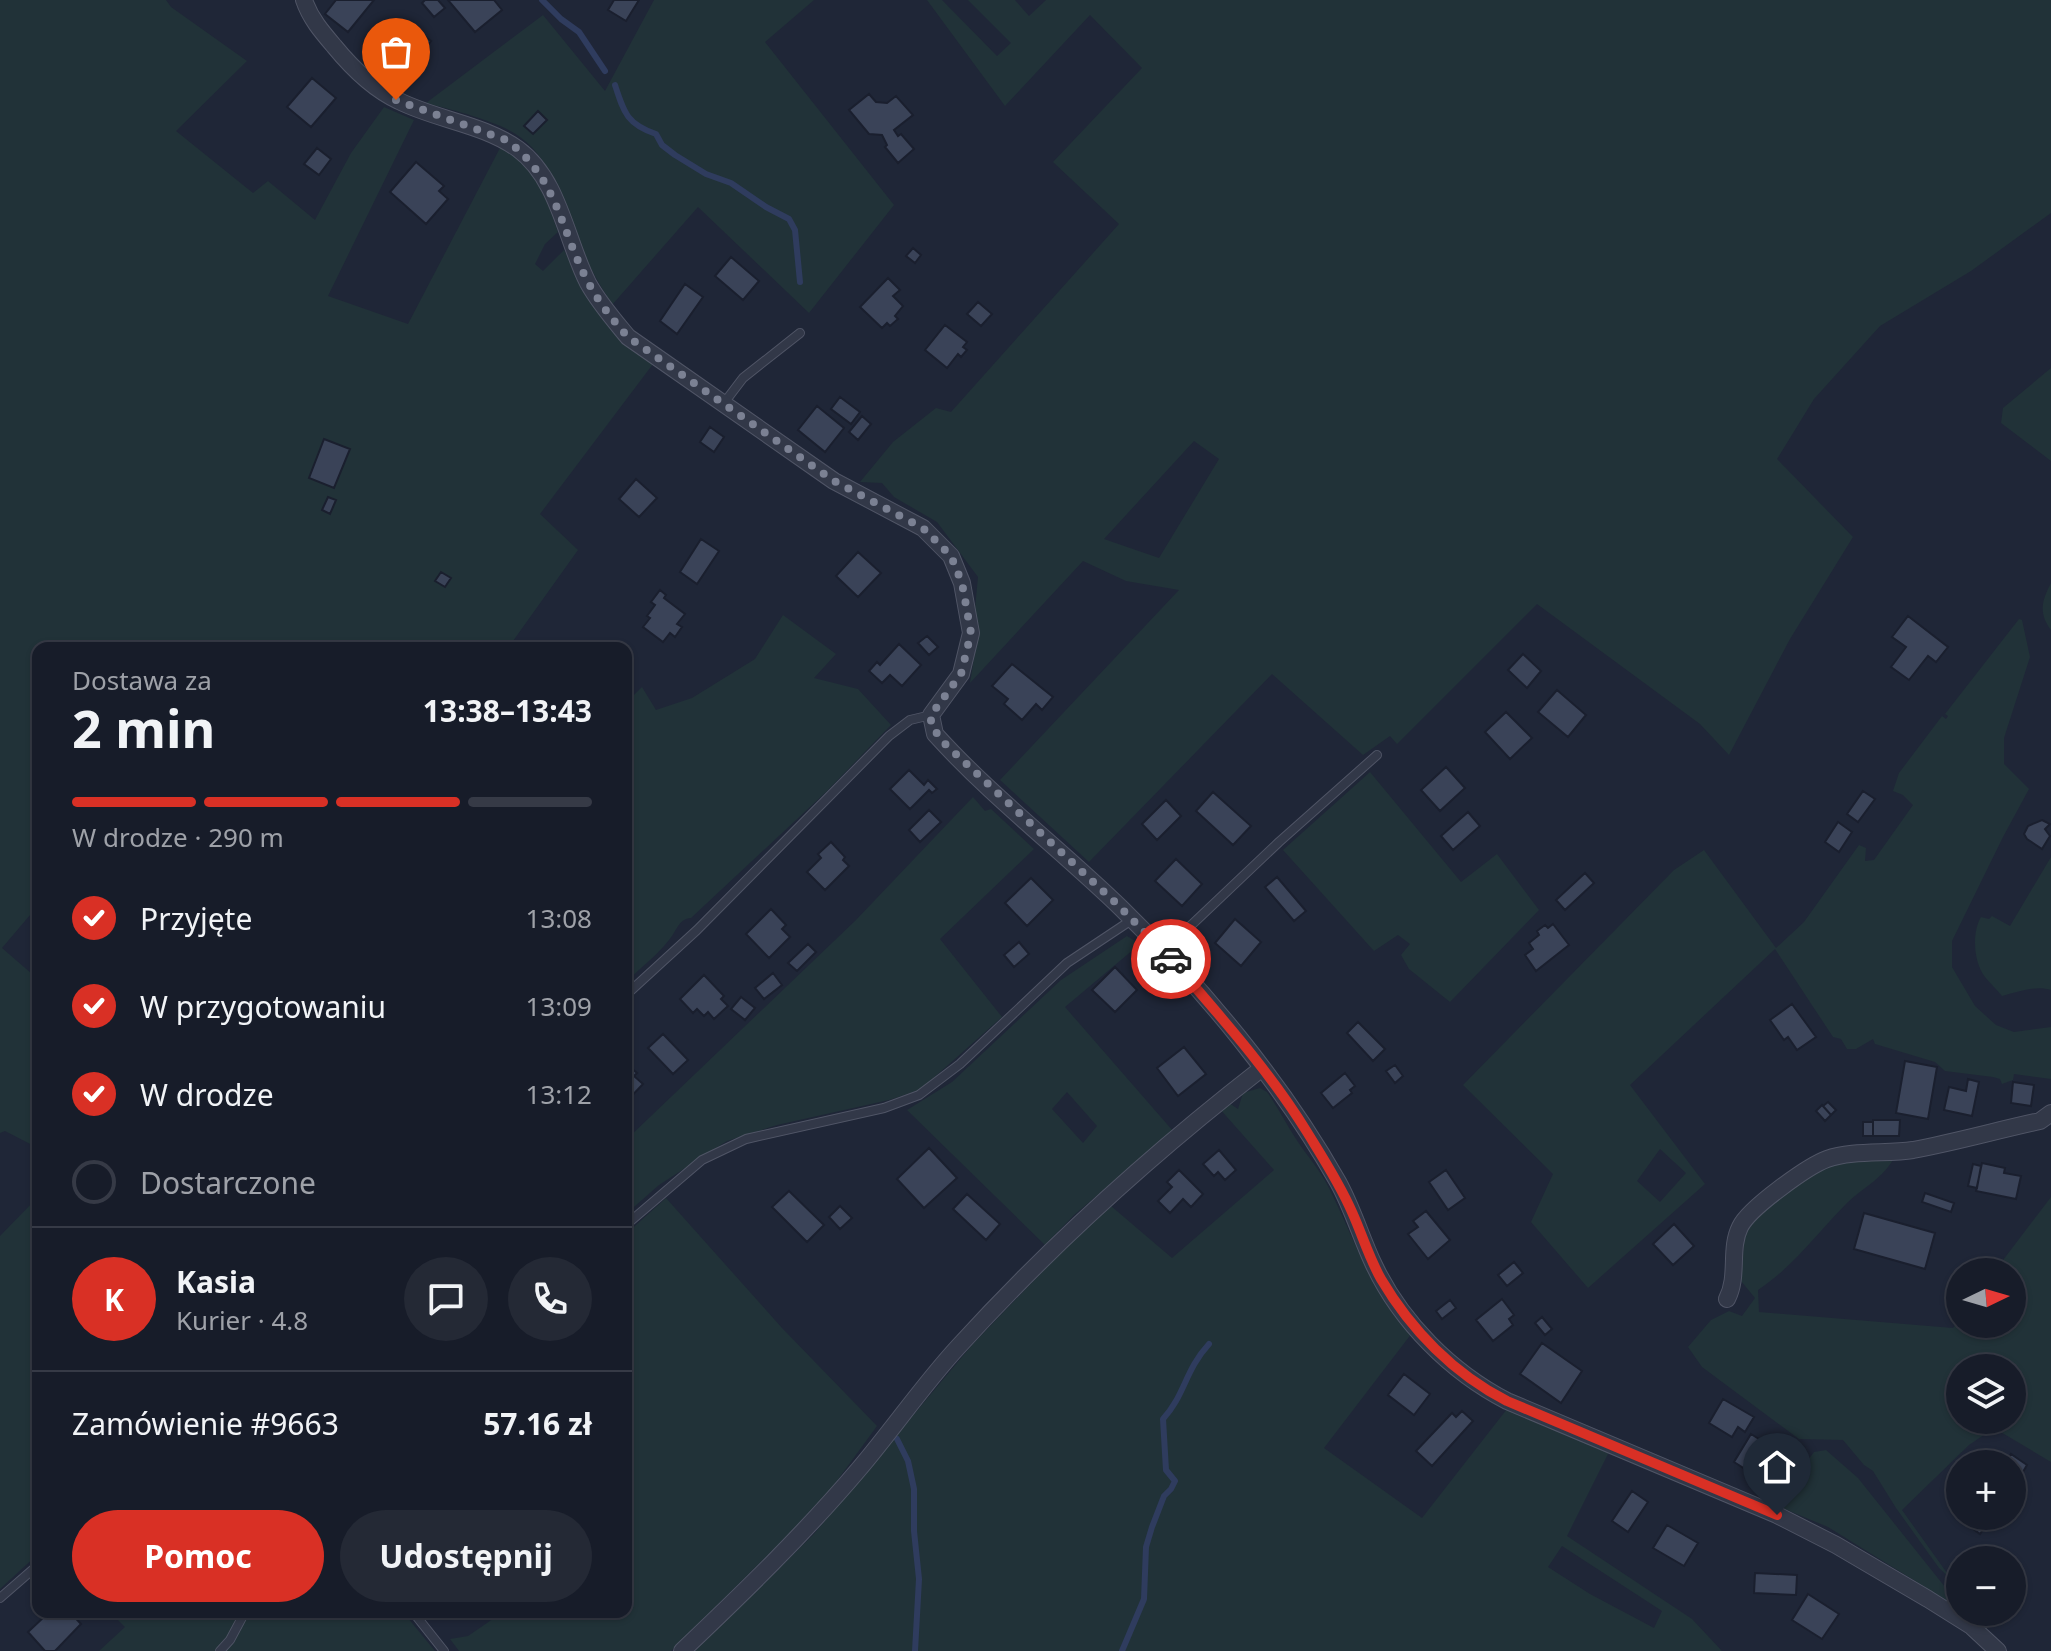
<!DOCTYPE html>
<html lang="pl">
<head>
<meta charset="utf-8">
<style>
  body { margin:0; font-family:"Noto Sans",sans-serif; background:#242935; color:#f1f3f6; height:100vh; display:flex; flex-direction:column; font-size:30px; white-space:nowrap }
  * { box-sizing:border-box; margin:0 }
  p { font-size:26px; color:#9ea1a8 }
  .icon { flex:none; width:44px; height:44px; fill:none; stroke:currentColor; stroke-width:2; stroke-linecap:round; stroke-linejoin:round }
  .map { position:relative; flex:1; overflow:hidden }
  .side { position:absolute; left:32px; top:642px; width:600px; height:976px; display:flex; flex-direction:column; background:#171c29; border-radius:16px; box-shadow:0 2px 6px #0004,0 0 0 2px #363a46 }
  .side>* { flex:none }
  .needle { width:52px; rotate:85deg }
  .buttons { position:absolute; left:1946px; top:1258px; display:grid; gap:16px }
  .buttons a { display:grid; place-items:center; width:80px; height:80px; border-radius:50%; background:#171c29; box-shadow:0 2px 6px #0004,0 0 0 2px #363a46; font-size:40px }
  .pin { position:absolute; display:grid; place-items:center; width:68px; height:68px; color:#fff; margin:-82px -34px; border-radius:50% 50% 50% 0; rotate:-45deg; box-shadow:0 0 8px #0007 }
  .pin .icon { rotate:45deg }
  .courier { position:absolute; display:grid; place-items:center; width:80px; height:80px; margin:-40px; border:6px solid #d93025; border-radius:50%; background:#fff; color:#222; box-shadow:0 2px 10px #0007 }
  .headline em { font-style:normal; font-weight:700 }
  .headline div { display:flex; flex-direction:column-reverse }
  .headline { display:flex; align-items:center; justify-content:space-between; height:136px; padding:0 40px }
  h1 { font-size:52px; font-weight:700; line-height:60px }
  .bar { display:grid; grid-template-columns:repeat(4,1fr); gap:12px 8px; align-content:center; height:96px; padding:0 40px }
  .bar i { height:10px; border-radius:6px; background:#363a46 }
  .bar .on { background:#d93025 }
  .bar p { grid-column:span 4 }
  .line { display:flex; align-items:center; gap:20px; padding:0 40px; border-top:2px solid #363a46 }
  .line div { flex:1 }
  .round { display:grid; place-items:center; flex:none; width:84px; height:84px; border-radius:42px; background:#242935 }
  ol { padding:0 40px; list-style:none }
  li { display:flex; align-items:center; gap:24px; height:88px }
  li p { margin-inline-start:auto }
  li .icon { padding:8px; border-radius:50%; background:#d93025; color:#fff; stroke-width:4 }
  li:last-child { color:#9ea1a8 }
  li i { width:44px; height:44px; border:4px solid #363a46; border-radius:50% }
  .button { display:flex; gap:16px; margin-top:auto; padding:16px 40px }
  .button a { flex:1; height:92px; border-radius:48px; background:#d93025; color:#fff; font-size:32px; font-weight:700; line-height:92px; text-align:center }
  .button a+a { background:#242935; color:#f1f3f6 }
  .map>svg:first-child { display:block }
  .green { fill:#213238; fill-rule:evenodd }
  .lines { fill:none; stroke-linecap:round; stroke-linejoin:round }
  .stream { stroke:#2f3c5e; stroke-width:6 }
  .building { fill:#3a4358; stroke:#1a1f2e; stroke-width:2 }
  .lane-casing { stroke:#505566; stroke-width:10 }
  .street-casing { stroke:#505566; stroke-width:18 }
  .lane { stroke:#323848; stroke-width:8 }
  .street { stroke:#323848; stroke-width:16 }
  .done { stroke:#7b8193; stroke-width:8; stroke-dasharray:0 14.4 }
  .route { stroke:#d93025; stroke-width:10 }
</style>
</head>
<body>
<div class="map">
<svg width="2051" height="1651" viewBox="0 0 2051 1651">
  <rect width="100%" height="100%" fill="#1f2637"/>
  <!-- green -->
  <path class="green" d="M0 0H166L171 7 247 61 176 131 253 193 268 181 315 220 351 153 384 107 414 120 328 296 408 324 500 148C535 159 547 201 558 232L545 244 535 264 543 271 564 250 595 307 653 364 540 514 578 550 508 648H38V909L36 908 2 948 32 974 38 966V1148L5 1131 0 1133Z
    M654 0H814L765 42 894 205 809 313 698 207 612 305C605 293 597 280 590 267 570 227 558 164 520 137 499 121 452 110 426 103L543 15 605 91Z
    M927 0H942L997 56 1011 43 968 0H1015L1029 16 1046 0H2051V213L1971 271 1880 326 1814 399 1777 459 1853 537 1790 639 1729 755 1700 724 1537 604 1397 744 1390 736 1363 755 1272 674 1089 862 1000 780 1179 590 1126 581 1083 561 970 683 979 627 975 609 978 577 937 522 894 497 882 483 860 482 893 442 936 408 951 412 1119 224 1053 162 1142 68 1090 15 1005 106ZM1194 441 1219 459 1159 558 1104 539Z
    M2051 368V461L2001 423 2003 408Z
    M2051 583V630C2038 613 2042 600 2051 583Z
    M783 615 836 654 814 678 858 689 891 725 826 792 691 918C678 919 677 931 669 940 657 956 639 968 626 983V703L642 687 656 710 692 698 755 659Z
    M2019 619 2022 620 2030 657 2004 738V764L2029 789 2003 837 1952 941V967L1975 1006 1996 1025 2014 1032 2051 1027V1079L2014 1074 2013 1080 2002 1084 2000 1079 1993 1077 1945 1071 1935 1062 1875 1044 1873 1039 1856 1049H1847L1841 1039 1833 1037 1775 949 1630 1085 1705 1184 1588 1288 1531 1222 1553 1174 1463 1085 1674 870 1704 850 1776 948 1804 922 1859 845 1866 848 1865 861 1874 860 1913 805 1903 795 1893 791 1899 773 1942 716 1946 719 1948 716 1945 714ZM1660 1149 1686 1173 1660 1202 1637 1181Z
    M1370 772 1461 882 1497 854 1539 910 1450 1002 1409 969 1401 955 1410 944 1398 935 1374 951 1283 850Z
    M973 797 985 811 991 809 1034 849 940 939 1002 1017 920 1090 889 1100 777 1125 727 1141 659 1185 626 1214V1140L856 920Z
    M2051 857V990C2036 985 2017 992 2002 996 1997 990 1990 983 1985 977 1973 961 1972 932 1981 917L1989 919 1992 916 2010 926Z
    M1127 936 1140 944 1065 1007 1173 1131 1074 1215 1045 1245 907 1110 952 1082 1061 980ZM1067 1092 1097 1126 1083 1143 1052 1109Z
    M1260 1088 1267 1092C1278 1107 1286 1124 1296 1139 1307 1156 1321 1171 1330 1190 1357 1245 1369 1287 1412 1333L1324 1448 1422 1518 1507 1409 1610 1450 1567 1536 1692 1619 1722 1651H695L813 1535 972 1345 1068 1245 1111 1206 1172 1258 1274 1170 1219 1108 1226 1101 1238 1109 1243 1093ZM1562 1546 1662 1611 1654 1628 1590 1594 1548 1567Z
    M1895 1156C1884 1178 1865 1186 1847 1203 1817 1233 1793 1267 1758 1290L1759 1312 1953 1328 1960 1318V1324H2012V1272H1994L2051 1197V1462L1994 1428 1969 1445 1902 1510 1952 1580 1939 1568 1896 1508 1873 1471 1864 1465 1843 1440 1799 1439 1702 1367 1688 1347 1711 1320 1729 1311 1742 1316 1755 1298 1741 1281 1745 1230 1751 1221 1810 1170 1830 1160ZM1960 1368H2012V1420H1960Z
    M38 1197V1554L0 1589V1236Z
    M666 1198 782 1328 877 1426 831 1489 778 1545 671 1651H459L450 1639 468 1636 503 1612H626V1234Z
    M1826 1450 1858 1478 1949 1592 1951 1598 1949 1602 1828 1527 1768 1502 1779 1499 1814 1452Z
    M110 1612H403L435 1651H99L125 1627Z"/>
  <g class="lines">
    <!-- stream -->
    <path class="stream" d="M542 0 561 19 579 32 605 71
      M615 85C624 113 627 124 656 134L662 145 675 155 706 174 731 183 766 207 789 219 795 230 800 282
      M897 1439 908 1461 914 1489V1531L919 1579 915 1651
      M1122 1651 1144 1599 1146 1547 1152 1527 1164 1496 1171 1489 1175 1481 1166 1470 1163 1419C1185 1395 1185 1370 1209 1344"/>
  </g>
  <!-- building -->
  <path class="building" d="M336 0H374L348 32 325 14Z
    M425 0H438L445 8 434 17 422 3Z
    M448 0H494L502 10 475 32Z
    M614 0H639L626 21 608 10Z
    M403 21 431 41 399 84 372 63Z
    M312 78 336 98 311 127 287 107Z
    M869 94 876 102 887 103 896 96 913 115 894 130 898 136 901 134 914 149 898 163 885 147 887 145 882 135 869 134 849 110Z
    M538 111 547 120 533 134 524 126Z
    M317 148 331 159 319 175 304 164Z
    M416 162 444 186 439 191 448 199 426 224 390 192Z
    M913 248 921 255 915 263 906 256Z
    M731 257 759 281 743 300 715 276Z
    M888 278 900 290 893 296 903 306 895 316 898 319 890 326 887 323 882 328 860 307Z
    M685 284 703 297 677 334 660 321Z
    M978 302 992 314 981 326 967 314Z
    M945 325 967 342 963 347 967 350 961 357 958 354 947 368 925 350Z
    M840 397 860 412 851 424 831 409Z
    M817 406 844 428 825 452 798 430Z
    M862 416 871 424 858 440 849 432Z
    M710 427 724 437 714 452 700 442Z
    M324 439 350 449 334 488 309 478Z
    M636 479 657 498 639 517 619 499Z
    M328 497 336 500 330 514 322 510Z
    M701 539 719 551 697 584 680 572Z
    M858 552 881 573 858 597 836 576Z
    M441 572 451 578 445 587 435 581Z
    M660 590 666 595 664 598 685 614 677 624 682 627 675 637 670 633 663 642 643 627 650 618 647 616 655 605 651 602Z
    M1908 616 1948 647 1936 662 1928 656 1909 680 1891 667 1906 647 1892 637Z
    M927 636 938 647 929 655 918 643Z
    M899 644 921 665 902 686 890 675 882 683 869 671 877 662 880 665Z
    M1523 654 1541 671 1527 688 1508 670Z
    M1012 664 1053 697 1042 710 1036 704 1022 720 1004 704 1008 699 992 686Z
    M1557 690 1586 715 1568 737 1538 712Z
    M1506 712 1532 738 1510 759 1485 732Z
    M1446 767 1465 788 1440 811 1421 790Z
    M909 770 924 785 928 780 937 789 932 793 929 790 910 809 890 789Z
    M1863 791 1875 799 1858 822 1847 814Z
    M1213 792 1251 826 1233 845 1196 811Z
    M1166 800 1181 816 1157 840 1142 824Z
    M929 810 941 822 920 842 909 830Z
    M1468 812 1480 826 1453 850 1441 836Z
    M2042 820 2050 824 2045 829 2050 836 2042 849 2027 839 2024 834 2028 826Z
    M1838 822 1852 832 1839 852 1825 842Z
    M831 842 845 857 843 860 849 866 825 890 807 872 821 858 818 854Z
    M1176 859 1202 884 1182 906 1155 881Z
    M1585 873 1594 883 1565 910 1556 900Z
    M1277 877 1306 911 1294 921 1265 887Z
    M1031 878 1053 900 1027 926 1005 903Z
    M771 909 786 925 782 929 790 937 769 958 746 934Z
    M1235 919 1261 942 1241 966 1215 943Z
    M1553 924 1569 945 1536 971 1525 955 1533 949 1529 943 1539 935 1537 931 1545 925 1548 928Z
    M1019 942 1029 954 1014 967 1004 955Z
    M808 944 816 952 797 971 788 963Z
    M1115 967 1137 990 1115 1012 1092 990Z
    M773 973 782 985 764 999 755 988Z
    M704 975 724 996 721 999 728 1006 714 1019 708 1012 704 1016 697 1009 693 1013 680 999Z
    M741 997 755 1008 745 1020 731 1009Z
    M1792 1004 1816 1037 1797 1050 1788 1037 1784 1040 1770 1020Z
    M1358 1022 1385 1049 1373 1061 1347 1033Z
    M663 1034 688 1060 673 1074 648 1048Z
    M1184 1047 1206 1074 1178 1096 1157 1068Z
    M1905 1061 1937 1067 1928 1119 1896 1113Z
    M1395 1065 1403 1076 1395 1083 1386 1071Z
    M629 1066 637 1073 634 1076 643 1084 626 1102V1069Z
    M1345 1073 1355 1086 1350 1090 1352 1093 1333 1108 1321 1093Z
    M1968 1079 1979 1082 1972 1116 1944 1110 1949 1087 1966 1091Z
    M2013 1082 2034 1085 2031 1106 2011 1103Z
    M1828 1102 1836 1110 1831 1115 1823 1106Z
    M1822 1105 1831 1115 1825 1121 1816 1111Z
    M1873 1120H1900L1899 1136H1873Z
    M1863 1122H1873V1136H1863Z
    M929 1148 957 1178 924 1208 897 1179Z
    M1219 1150 1236 1170 1225 1180 1218 1172 1214 1176 1203 1164Z
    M1982 1163 2005 1168 2004 1173 2021 1176 2016 1199 1976 1191Z
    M1973 1164 1981 1166 1977 1188 1968 1186Z
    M1179 1170 1203 1194 1191 1207 1183 1199 1170 1213 1158 1201 1172 1187 1167 1182Z
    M1446 1170 1465 1198 1448 1210 1429 1182Z
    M789 1191 824 1225 807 1242 772 1207Z
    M1925 1193 1954 1203 1951 1212 1922 1202Z
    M967 1194 1000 1224 986 1240 953 1209Z
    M840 1206 852 1218 840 1229 829 1217Z
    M1426 1211 1450 1240 1428 1259 1408 1234 1418 1227 1413 1221Z
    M1864 1213 1935 1233 1925 1269 1854 1249Z
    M1674 1224 1694 1246 1673 1265 1653 1244Z
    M1514 1262 1523 1273 1507 1286 1498 1275Z
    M1502 1299 1514 1315 1509 1319 1513 1325 1493 1341 1476 1320Z
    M1450 1300 1456 1308 1442 1319 1436 1311Z
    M1542 1317 1552 1329 1545 1335 1535 1323Z
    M1542 1343 1582 1371 1561 1403 1520 1374Z
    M1404 1374 1430 1394 1414 1415 1388 1395Z
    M1723 1399 1754 1417 1745 1432 1738 1427 1732 1437 1709 1423Z
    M1462 1411 1473 1421 1432 1466 1416 1451 1452 1413 1456 1417Z
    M1751 1434 1781 1453 1764 1481 1734 1462Z
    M2011 1454 2027 1465 2020 1477 2012 1472V1464H2005Z
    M1632 1491 1648 1502 1628 1532 1612 1521Z
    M1960 1510V1516H1993L1980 1534 1956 1516Z
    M1667 1525 1698 1543 1684 1566 1653 1548Z
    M1755 1573 1797 1575 1796 1595 1754 1593Z
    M1808 1594 1839 1614 1822 1639 1792 1620Z
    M56 1612H70L81 1624 55 1651H45L28 1632 46 1615 49 1618Z"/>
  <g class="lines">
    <!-- lane casing -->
    <g class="lane-casing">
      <path id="lane" d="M724 403 743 378 800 333
        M1164 951 1279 842 1377 755
        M626 995 697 930 889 736 910 720 931 715
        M626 1225 702 1160 746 1139 884 1108 919 1095 960 1064 1067 963 1133 919
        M0 1598 38 1565
        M413 1612 444 1651
        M220 1651 230 1640 245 1612"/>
    </g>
    <!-- street casing -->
    <g class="street-casing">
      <path id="street" d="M304 0C310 18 322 32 334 46 352 68 373 89 399 101 437 120 483 124 518 149 559 179 566 240 588 283 599 303 614 320 628 337L834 481 923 528 951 556 962 583 971 633 961 674 931 715 935 734C992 797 1060 849 1121 908 1202 987 1282 1083 1338 1182 1353 1209 1361 1238 1374 1265 1401 1322 1451 1372 1507 1401L1777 1515 1836 1545 1928 1599 1971 1626 1998 1651
        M1727 1299C1739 1276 1729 1249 1740 1227 1749 1208 1808 1166 1827 1159 1852 1150 1887 1154 1913 1150 1956 1142 1998 1130 2040 1121L2051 1113
        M682 1651C744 1592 804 1534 859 1469 893 1429 923 1385 958 1347 1050 1246 1153 1153 1261 1069"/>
    </g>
    <!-- lane -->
    <use href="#lane" class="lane"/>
    <!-- street -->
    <use href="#street" class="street"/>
  </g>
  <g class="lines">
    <!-- done -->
    <path class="done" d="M396 100 506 140C558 178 560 229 588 282 599 303 613 320 628 337L834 481 923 528 951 556 962 583 971 633 961 674 931 715V725L943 742 1118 905 1171 959"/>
    <!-- route -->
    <path class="route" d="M1171 959C1218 1014 1269 1070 1307 1132 1323 1158 1340 1184 1352 1212 1362 1234 1369 1258 1381 1279 1411 1330 1454 1374 1507 1401L1777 1515"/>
  </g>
</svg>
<div class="buttons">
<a><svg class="needle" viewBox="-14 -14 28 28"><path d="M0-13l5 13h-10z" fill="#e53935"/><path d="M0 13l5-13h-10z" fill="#9ea1a8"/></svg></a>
<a><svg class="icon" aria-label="layers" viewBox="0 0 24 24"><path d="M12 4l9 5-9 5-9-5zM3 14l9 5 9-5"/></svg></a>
<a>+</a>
<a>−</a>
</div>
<div class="pin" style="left:396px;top:100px;background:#ea580c"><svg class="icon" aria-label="bag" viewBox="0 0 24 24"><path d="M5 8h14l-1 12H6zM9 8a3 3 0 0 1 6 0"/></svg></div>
<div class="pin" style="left:1777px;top:1515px;background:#1f2937"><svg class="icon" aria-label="home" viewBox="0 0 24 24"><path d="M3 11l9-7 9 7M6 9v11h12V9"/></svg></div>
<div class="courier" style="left:1171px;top:959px"><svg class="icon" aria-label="car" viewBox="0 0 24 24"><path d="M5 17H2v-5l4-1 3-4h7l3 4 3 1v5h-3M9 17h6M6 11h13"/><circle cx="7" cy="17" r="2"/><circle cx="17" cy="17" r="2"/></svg></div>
<section class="side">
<div class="headline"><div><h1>2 min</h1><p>Dostawa za</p></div><em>13:38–13:43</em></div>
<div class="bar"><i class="on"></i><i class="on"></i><i class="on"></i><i></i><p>W drodze · 290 m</p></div>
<ol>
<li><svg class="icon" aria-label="check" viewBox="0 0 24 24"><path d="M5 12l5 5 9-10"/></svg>Przyjęte<p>13:08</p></li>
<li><svg class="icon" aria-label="check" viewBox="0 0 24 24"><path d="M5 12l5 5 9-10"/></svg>W przygotowaniu<p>13:09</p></li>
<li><svg class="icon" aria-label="check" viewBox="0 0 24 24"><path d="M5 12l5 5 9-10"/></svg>W drodze<p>13:12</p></li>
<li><i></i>Dostarczone</li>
</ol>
<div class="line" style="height:144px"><b class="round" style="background:#d93025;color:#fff">K</b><div><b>Kasia</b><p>Kurier · 4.8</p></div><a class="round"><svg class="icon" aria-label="chat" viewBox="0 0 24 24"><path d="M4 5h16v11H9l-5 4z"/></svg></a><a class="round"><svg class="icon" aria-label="phone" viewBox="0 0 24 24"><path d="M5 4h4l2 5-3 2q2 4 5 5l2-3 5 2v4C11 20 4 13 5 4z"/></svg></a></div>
<div class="line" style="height:104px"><div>Zamówienie #9663</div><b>57.16 zł</b></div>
<div class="button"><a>Pomoc</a><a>Udostępnij</a></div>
</section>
</div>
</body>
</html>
